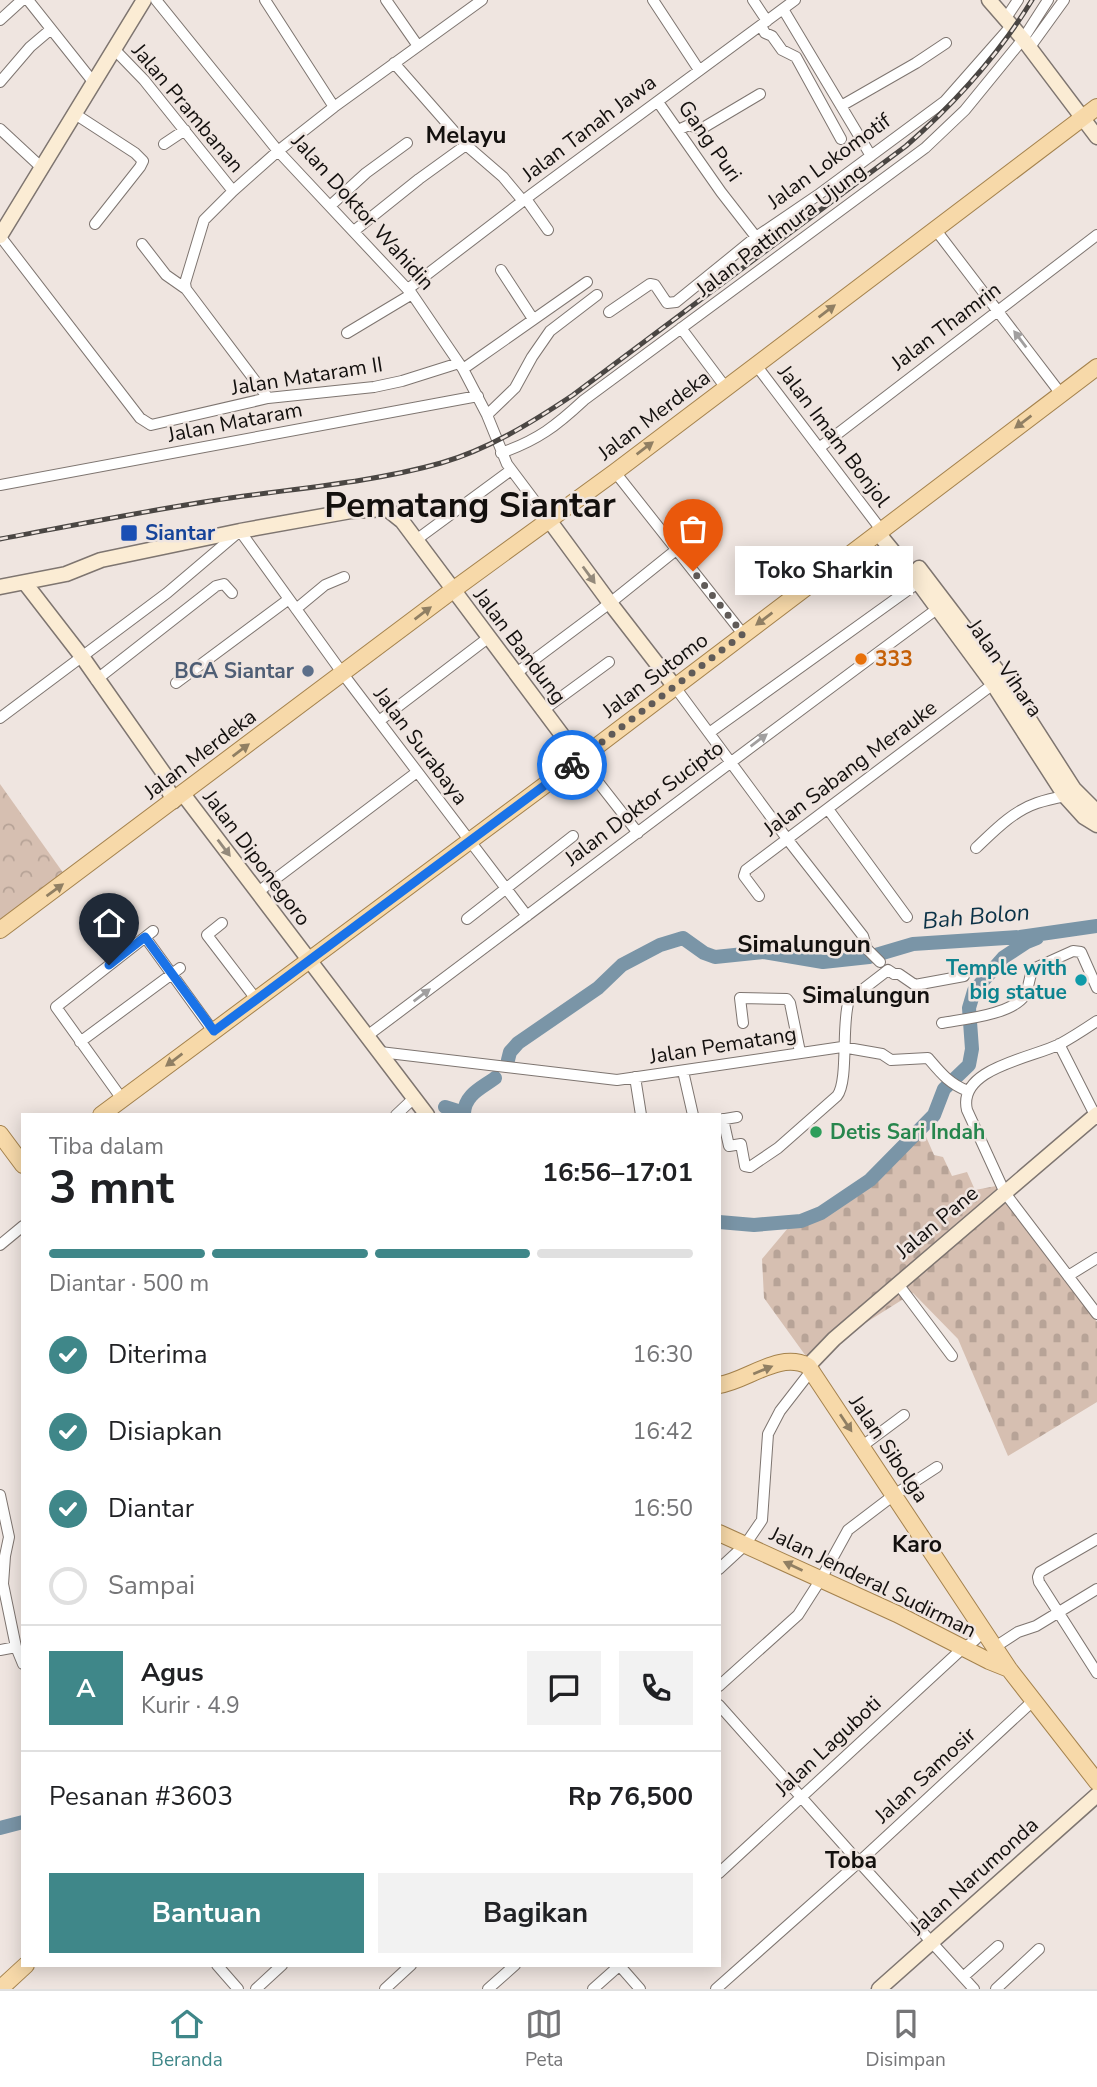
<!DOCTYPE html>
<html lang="id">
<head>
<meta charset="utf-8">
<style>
  body { margin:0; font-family:"Nunito Sans",sans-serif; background:#f2f2f2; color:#202124; height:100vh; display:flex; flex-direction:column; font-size:26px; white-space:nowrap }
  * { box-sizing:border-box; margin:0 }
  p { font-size:23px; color:#757577 }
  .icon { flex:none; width:38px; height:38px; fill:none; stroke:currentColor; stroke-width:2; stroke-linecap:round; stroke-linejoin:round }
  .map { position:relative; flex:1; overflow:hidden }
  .sheet { position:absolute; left:21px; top:1113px; width:700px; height:854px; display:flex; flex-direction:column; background:#fff; border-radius:0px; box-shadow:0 4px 18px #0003 }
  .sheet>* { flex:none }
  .pin { position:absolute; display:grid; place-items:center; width:60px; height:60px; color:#fff; margin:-72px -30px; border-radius:50% 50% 50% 0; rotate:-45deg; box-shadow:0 0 7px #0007 }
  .pin .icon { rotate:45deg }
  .courier { position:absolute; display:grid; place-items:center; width:70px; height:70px; margin:-35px; border:5px solid #1a73e8; border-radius:50%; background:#fff; color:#222; box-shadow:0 2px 9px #0007 }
  .bubble { position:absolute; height:49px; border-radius:0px; background:#fff; box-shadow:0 4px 18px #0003; font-size:23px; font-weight:700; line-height:49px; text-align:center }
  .headline em { font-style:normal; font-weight:700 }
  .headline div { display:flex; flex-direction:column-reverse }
  .headline { display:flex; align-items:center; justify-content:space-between; height:119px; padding:0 28px }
  h1 { font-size:46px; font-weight:700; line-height:52px }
  .bar { display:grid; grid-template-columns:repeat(4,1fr); gap:10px 7px; align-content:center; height:84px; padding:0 28px }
  .bar i { height:9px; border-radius:5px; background:#e0e0e0 }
  .bar .selected { background:#3f8789 }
  .bar p { grid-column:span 4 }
  .line { display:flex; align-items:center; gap:18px; padding:0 28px; border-top:2px solid #e0e0e0 }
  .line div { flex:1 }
  .round { display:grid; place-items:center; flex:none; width:74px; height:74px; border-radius:0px; background:#f2f2f2 }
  ol { padding:0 28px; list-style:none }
  li { display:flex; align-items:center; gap:21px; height:77px }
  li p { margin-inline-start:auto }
  li .icon { padding:7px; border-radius:50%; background:#3f8789; color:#fff; stroke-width:4 }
  li:last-child { color:#757577 }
  li i { width:38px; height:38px; border:4px solid #e0e0e0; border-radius:50% }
  .action { display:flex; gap:14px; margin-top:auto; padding:14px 28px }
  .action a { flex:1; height:80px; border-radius:0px; background:#3f8789; color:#fff; font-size:28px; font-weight:700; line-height:80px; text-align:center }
  .action a+a { background:#f2f2f2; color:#202124 }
  .menu { display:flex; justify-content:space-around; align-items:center; height:98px; border-top:2px solid #e0e0e0; background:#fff; font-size:19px; color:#757577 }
  .menu a { display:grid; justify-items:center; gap:4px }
  .menu .selected { color:#3f8789 }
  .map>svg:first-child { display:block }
  .cemetery { fill:url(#cemetery-stones) }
  .park { fill:url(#park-crowns) }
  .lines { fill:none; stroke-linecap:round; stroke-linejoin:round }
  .river { stroke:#7a95a7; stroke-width:14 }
  .street-casing { stroke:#7e7570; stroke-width:12 }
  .secondary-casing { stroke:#7e7570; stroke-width:17 }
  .primary-casing { stroke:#a4824d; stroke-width:18 }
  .street { stroke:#fff; stroke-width:10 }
  .secondary { stroke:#fbecd4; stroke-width:14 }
  .primary { stroke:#f7d9a9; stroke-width:16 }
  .rail-casing { stroke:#4a4643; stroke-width:5 }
  .rail { stroke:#efe5e0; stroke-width:2.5; stroke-dasharray:8; stroke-linecap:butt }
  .oneway { fill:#907f63 }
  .oneway2 { fill:#a19f9f }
  .oneway3 { fill:#93897b }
  .done { stroke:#605b58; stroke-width:7; stroke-dasharray:0 12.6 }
  .route { stroke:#1a73e8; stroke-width:9 }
  .transit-dot { fill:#1a4fb4; stroke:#efe5e0; stroke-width:2.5 }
  .food-dot { fill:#e8710a; stroke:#efe5e0; stroke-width:2.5 }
  .service-dot { fill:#5c6f8a; stroke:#efe5e0; stroke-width:2.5 }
  .culture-dot { fill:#0f9aa8; stroke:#efe5e0; stroke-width:2.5 }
  .leisure-dot { fill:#2e9e5b; stroke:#efe5e0; stroke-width:2.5 }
  .labels { text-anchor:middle; stroke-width:5; stroke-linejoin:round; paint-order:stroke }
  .street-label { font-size:21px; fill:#13100e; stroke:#efe5e0 }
  .transit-label { font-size:21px; font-weight:bold; fill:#164399; stroke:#efe5e0; text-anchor:start }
  .food-label { font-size:21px; font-weight:bold; fill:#c56008; stroke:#efe5e0; text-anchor:start }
  .service-label { font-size:21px; font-weight:bold; fill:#4e5e75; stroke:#efe5e0; text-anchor:end }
  .culture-label { font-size:21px; font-weight:bold; fill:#0d838f; stroke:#efe5e0; text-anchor:end }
  .leisure-label { font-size:21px; font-weight:bold; fill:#27864d; stroke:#efe5e0; text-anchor:start }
  .water-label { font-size:23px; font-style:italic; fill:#0a3146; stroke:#efe5e0 }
  .neighbourhood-label { font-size:23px; font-weight:bold; fill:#13100e; stroke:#efe5e0 }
  .quarter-label { font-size:24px; font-weight:bold; fill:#13100e; stroke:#efe5e0 }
  .town-label { font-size:35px; font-weight:bold; fill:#13100e; stroke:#efe5e0 }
</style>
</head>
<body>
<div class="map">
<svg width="1097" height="1989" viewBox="0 0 1097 1989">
  <defs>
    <pattern id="cemetery-stones" width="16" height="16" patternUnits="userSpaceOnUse" patternTransform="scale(1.75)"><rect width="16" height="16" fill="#d6bfb1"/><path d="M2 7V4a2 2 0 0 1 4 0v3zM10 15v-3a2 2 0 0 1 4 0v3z" fill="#b7a397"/></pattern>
    <pattern id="park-crowns" width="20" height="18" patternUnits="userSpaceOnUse" patternTransform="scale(1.75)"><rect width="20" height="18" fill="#d6bfb1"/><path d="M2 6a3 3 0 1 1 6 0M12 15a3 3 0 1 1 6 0" fill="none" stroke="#b7a397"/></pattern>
  </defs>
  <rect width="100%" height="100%" fill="#efe5e0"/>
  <!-- cemetery -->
  <path class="cemetery" d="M924 1132 934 1155 943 1157 952 1176 967 1172 975 1190 996 1186 1097 1322V1402L1008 1456 958 1339 913 1293 808 1359 764 1298 762 1259 788 1228 825 1216 868 1186Z"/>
  <!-- park -->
  <path class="park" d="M0 784 64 874 0 923Z"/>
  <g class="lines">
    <!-- river -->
    <path class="river" d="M508 1060 510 1052 518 1043 598 988 622 965 660 945 683 938 704 953 715 957 764 952 823 962 869 957 913 944 1020 937 1097 926
      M445 1107 464 1113C465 1094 482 1088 495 1078
      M719 1222 754 1225 801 1221 821 1213 870 1180 934 1115 944 1089 969 1065 972 1049 969 1008 974 991 1004 957 1027 942 1037 938
      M0 1828 23 1822"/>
    <!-- street casing -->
    <g class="street-casing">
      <path id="street" d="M28 0 94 83
        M156 0 278 151 412 294 463 369 487 415 507 464 549 520
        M265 0 334 107
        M386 0 418 46
        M653 0 699 70
        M753 0 767 21
        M783 9 871 156
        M1006 18 1018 0
        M0 20 22 0
        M761 26 765 33 772 36 782 50 796 57 841 139
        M1030 47 1064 0
        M114 49 144 80 233 191
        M394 63 466 145 503 177 523 201
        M0 82 30 47 50 30
        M658 102 721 192 756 237
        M841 106 916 63 946 43
        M75 114 135 153 143 161 140 167 95 224
        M0 129 42 168
        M678 130 689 125 701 129 760 94
        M164 144 185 130
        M526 199 548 230
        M330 206 366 173 407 143
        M935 229 1061 394
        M354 231 419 179 466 145
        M0 236 140 418 151 425 268 398 374 387 402 381 459 363
        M142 244 166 275 186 289
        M501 270 533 319
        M408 289 532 194 795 0
        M609 312 650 284 655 285 667 303 676 302 756 237 818 195 945 101 1012 25
        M681 328 726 388
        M347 333 412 294
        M756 365 882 531
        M463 369 587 282
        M268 398 186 289 185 283 204 220 233 191 278 151 334 107 482 0
        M487 415 515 388 532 357 550 331 597 295
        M819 448 1097 235
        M501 453C538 440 556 426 584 400L925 148 965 110 1023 39 1048 0
        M615 472 743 634
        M0 485 478 396
        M416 540 511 470
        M296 609 325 585 344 577
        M515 674 610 603 676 550
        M96 680 216 586 224 584 232 593
        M176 683 289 599
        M675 687 788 840 863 936 867 949 880 962
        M542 711 609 662
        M0 718 167 593 240 531 343 674 527 916
        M379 721 488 638
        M709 733 922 580
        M580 759 638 833
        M828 809 907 917
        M976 848C994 831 1013 811 1037 803 1046 800 1055 798 1065 796
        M258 892 417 772
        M759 896 744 876 746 870 996 682
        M467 919 573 836
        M222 923 207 935 256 999
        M145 937 213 1031
        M1097 1021C1085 1029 1073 1037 1060 1044 1033 1058 957 1068 967 1110L1005 1193 1097 1314
        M743 1023 740 998 787 999 790 1003 800 1052
        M942 1023C963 1019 1012 1015 1025 995 1029 988 1029 977 1033 969L1073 951 1081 952 1097 988
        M367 1036C558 893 748 748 941 606
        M80 1042 180 968
        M1059 1044 1097 1119
        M380 1052 617 1080 842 1047 882 1054 891 1060 928 1058C940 1072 949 1084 968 1091
        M683 1071 693 1115
        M635 1077 641 1115
        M122 1099 56 1007 153 931
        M396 1115 414 1098
        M723 1119 729 1146 741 1144 745 1166 750 1167 778 1148 837 1096C849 1081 841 1023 849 1000L888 970 894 974H899L915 985 964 976
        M719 1120 737 1117
        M0 1245 23 1226
        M1068 1276 1097 1258
        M898 1284 952 1356
        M861 1447 904 1415
        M0 1495 9 1537 5 1556 3 1584 16 1647 23 1664
        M1097 1539 1040 1572 1038 1577 1039 1582 1097 1673
        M719 1569 745 1545 762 1520 768 1434 780 1411 811 1371
        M995 1647 1018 1632 1036 1626 1097 1589
        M0 1650 16 1647
        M719 1686 798 1615 821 1579 848 1530 894 1495 937 1467
        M719 1705 859 1862 974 1989
        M719 1873 963 1648C973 1642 981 1638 981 1626
        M217 1965 238 1989
        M619 1965 640 1989
        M963 1977 998 1946
        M256 1989 282 1965
        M385 1989 411 1965
        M488 1989 515 1965
        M593 1989 620 1965
        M716 1989 859 1862 1034 1700
        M996 1989 1039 1949"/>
    </g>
    <!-- secondary casing -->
    <g class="secondary-casing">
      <path id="secondary" d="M989 0 1023 39 1097 137
        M0 236 144 0
        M549 520 610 603 675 687
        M878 533 918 582 993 684 1065 796 1084 817 1097 825
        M919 568 1002 677 1074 789 1097 812
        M25 583 83 658 165 775 167 788 174 801
        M0 587 66 574 101 560 240 531 351 511 387 509 402 521 580 759
        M183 794 427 1115
        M808 1366 834 1339 1097 1114
        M879 1989 1097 1795"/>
    </g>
    <!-- primary casing -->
    <g class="primary-casing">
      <path id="primary" d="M0 930 453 590 615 472 1097 107
        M101 1115 580 759 1097 367
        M0 1134 23 1165
        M719 1385C747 1381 779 1351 808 1366L1009 1669 1097 1782
        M719 1533 897 1614 989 1661 1009 1669
        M0 1989 26 1965"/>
    </g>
    <!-- street -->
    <use href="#street" class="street"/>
    <!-- secondary -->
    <use href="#secondary" class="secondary"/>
    <!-- primary -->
    <use href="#primary" class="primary"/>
    <!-- rail casing -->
    <g class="rail-casing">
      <path id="rail" d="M0 539C70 526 140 512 210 501 286 489 366 484 441 463 489 449 531 423 573 395L906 146C955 103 998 56 1032 0"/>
    </g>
    <!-- rail -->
    <use href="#rail" class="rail"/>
  </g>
  <!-- one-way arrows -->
  <defs><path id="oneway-solid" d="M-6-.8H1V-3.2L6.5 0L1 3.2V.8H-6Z" transform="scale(1.75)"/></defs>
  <g class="oneway">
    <use href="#oneway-solid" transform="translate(827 311) rotate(-37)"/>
    <use href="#oneway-solid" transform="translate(1023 422) rotate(143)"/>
    <use href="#oneway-solid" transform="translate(645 448) rotate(-37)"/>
    <use href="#oneway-solid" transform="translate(423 613) rotate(-37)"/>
    <use href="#oneway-solid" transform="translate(764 619) rotate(143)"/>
    <use href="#oneway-solid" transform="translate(241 750) rotate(-37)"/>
    <use href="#oneway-solid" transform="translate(55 890) rotate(-36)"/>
    <use href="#oneway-solid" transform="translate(174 1060) rotate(143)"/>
    <use href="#oneway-solid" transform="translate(763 1370) rotate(-22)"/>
    <use href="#oneway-solid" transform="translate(846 1423) rotate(56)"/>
    <use href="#oneway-solid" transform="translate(793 1566) rotate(-155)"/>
  </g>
  <g class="oneway2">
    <use href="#oneway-solid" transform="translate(1020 339) rotate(-127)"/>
    <use href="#oneway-solid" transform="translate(759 740) rotate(-37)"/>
    <use href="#oneway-solid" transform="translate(422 995) rotate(-37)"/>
  </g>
  <g class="oneway3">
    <use href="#oneway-solid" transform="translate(589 575) rotate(54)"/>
    <use href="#oneway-solid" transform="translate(224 848) rotate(53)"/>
  </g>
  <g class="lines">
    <!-- done -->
    <path class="done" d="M572 765 743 634 693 571"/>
    <!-- route -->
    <path class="route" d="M109 965 145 937 214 1031 572 765"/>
  </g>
  <!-- markers -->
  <rect class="transit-dot" x="120" y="524" width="18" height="18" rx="3.5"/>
  <circle class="food-dot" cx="861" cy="659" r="7"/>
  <circle class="service-dot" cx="308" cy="671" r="7"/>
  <circle class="culture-dot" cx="1081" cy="980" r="7"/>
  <circle class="leisure-dot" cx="816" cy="1132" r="7"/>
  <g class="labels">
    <!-- street labels -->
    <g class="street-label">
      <text transform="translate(188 108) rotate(50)" y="7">Jalan Prambanan</text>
      <text transform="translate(589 128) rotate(-37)" y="7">Jalan Tanah Jawa</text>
      <text transform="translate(710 141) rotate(55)" y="7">Gang Puri</text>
      <text transform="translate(829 161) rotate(-36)" y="7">Jalan Lokomotif</text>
      <text transform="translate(363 212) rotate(48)" y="7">Jalan Doktor Wahidin</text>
      <text transform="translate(781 230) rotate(-37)" y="7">Jalan Pattimura Ujung</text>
      <text transform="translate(946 326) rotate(-37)" y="7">Jalan Thamrin</text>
      <text transform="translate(307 376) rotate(-9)" y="7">Jalan Mataram II</text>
      <text transform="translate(654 415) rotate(-37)" y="7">Jalan Merdeka</text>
      <text transform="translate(235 422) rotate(-11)" y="7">Jalan Mataram</text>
      <text transform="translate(834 436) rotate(53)" y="7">Jalan Imam Bonjol</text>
      <text transform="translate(520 646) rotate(53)" y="7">Jalan Bandung</text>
      <text transform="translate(1005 668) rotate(55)" y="7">Jalan Vihara</text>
      <text transform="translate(655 675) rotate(-37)" y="7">Jalan Sutomo</text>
      <text transform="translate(421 746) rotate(53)" y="7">Jalan Surabaya</text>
      <text transform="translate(200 754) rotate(-37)" y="7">Jalan Merdeka</text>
      <text transform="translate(850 768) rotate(-37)" y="7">Jalan Sabang Merauke</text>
      <text transform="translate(644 803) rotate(-37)" y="7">Jalan Doktor Sucipto</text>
      <text transform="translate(257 858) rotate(53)" y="7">Jalan Diponegoro</text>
      <text transform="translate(723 1045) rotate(-9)" y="7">Jalan Pematang</text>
      <text transform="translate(937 1222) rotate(-40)" y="7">Jalan Pane</text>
      <text transform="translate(889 1449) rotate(56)" y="7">Jalan Sibolga</text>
      <text transform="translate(873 1582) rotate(26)" y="7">Jalan Jenderal Sudirman</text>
      <text transform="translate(828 1746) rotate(-43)" y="7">Jalan Laguboti</text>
      <text transform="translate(925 1775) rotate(-43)" y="7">Jalan Samosir</text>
      <text transform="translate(974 1876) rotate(-42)" y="7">Jalan Narumonda</text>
    </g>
    <!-- transit labels -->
    <g class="transit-label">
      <text x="145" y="540">Siantar</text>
    </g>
    <!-- food labels -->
    <g class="food-label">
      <text x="875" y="666">333</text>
    </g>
    <!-- service labels -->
    <g class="service-label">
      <text x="294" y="678">BCA Siantar</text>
    </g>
    <!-- culture labels -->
    <g class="culture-label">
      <text x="1067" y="975">Temple with<tspan x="1067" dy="24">big statue</tspan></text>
    </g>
    <!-- leisure labels -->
    <g class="leisure-label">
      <text x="830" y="1139">Detis Sari Indah</text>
    </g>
    <!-- water labels -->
    <g class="water-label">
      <text transform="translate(976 916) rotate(-5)" y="8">Bah Bolon</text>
    </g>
    <!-- neighbourhood labels -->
    <g class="neighbourhood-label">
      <text x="866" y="1003">Simalungun</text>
      <text x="917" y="1552">Karo</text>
      <text x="851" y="1868">Toba</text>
    </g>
    <!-- quarter labels -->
    <g class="quarter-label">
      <text x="466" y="143">Melayu</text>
      <text x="804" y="952">Simalungun</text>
    </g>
    <!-- town labels -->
    <g class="town-label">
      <text x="470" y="517">Pematang Siantar</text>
    </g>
  </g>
</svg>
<div class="pin" style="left:693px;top:571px;background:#ea580c"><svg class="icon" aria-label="bag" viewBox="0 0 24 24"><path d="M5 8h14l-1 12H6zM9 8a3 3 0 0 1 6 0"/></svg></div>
<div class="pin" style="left:109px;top:965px;background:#1f2937"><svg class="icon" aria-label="home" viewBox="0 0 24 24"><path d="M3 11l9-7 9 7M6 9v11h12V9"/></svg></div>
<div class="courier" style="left:572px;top:765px"><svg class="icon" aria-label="bike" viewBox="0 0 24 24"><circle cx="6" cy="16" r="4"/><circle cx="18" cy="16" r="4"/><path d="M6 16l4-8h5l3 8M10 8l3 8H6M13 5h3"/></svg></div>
<div class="bubble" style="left:735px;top:546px;width:178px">Toko Sharkin</div>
<section class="sheet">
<div class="headline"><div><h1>3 mnt</h1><p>Tiba dalam</p></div><em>16:56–17:01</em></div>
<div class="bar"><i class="selected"></i><i class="selected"></i><i class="selected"></i><i></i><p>Diantar · 500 m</p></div>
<ol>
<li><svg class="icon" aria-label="check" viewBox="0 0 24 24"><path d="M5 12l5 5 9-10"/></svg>Diterima<p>16:30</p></li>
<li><svg class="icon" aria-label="check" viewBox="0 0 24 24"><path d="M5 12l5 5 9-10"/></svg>Disiapkan<p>16:42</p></li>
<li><svg class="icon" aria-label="check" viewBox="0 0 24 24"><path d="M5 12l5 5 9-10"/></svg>Diantar<p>16:50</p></li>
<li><i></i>Sampai</li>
</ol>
<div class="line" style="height:126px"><b class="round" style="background:#3f8789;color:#fff">A</b><div><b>Agus</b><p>Kurir · 4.9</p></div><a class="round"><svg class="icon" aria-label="chat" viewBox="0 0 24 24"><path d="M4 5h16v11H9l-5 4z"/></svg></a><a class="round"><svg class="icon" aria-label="phone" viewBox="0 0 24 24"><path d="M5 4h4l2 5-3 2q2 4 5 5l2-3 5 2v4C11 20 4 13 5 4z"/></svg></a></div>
<div class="line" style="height:91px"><div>Pesanan #3603</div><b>Rp 76,500</b></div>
<div class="action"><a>Bantuan</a><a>Bagikan</a></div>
</section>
</div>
<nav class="menu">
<a class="selected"><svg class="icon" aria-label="home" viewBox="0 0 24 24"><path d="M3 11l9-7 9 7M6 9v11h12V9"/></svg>Beranda</a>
<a><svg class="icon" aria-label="map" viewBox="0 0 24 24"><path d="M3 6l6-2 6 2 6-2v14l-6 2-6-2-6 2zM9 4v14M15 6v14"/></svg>Peta</a>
<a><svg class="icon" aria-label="saved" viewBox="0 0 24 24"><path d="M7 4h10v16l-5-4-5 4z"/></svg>Disimpan</a>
</nav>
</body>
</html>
